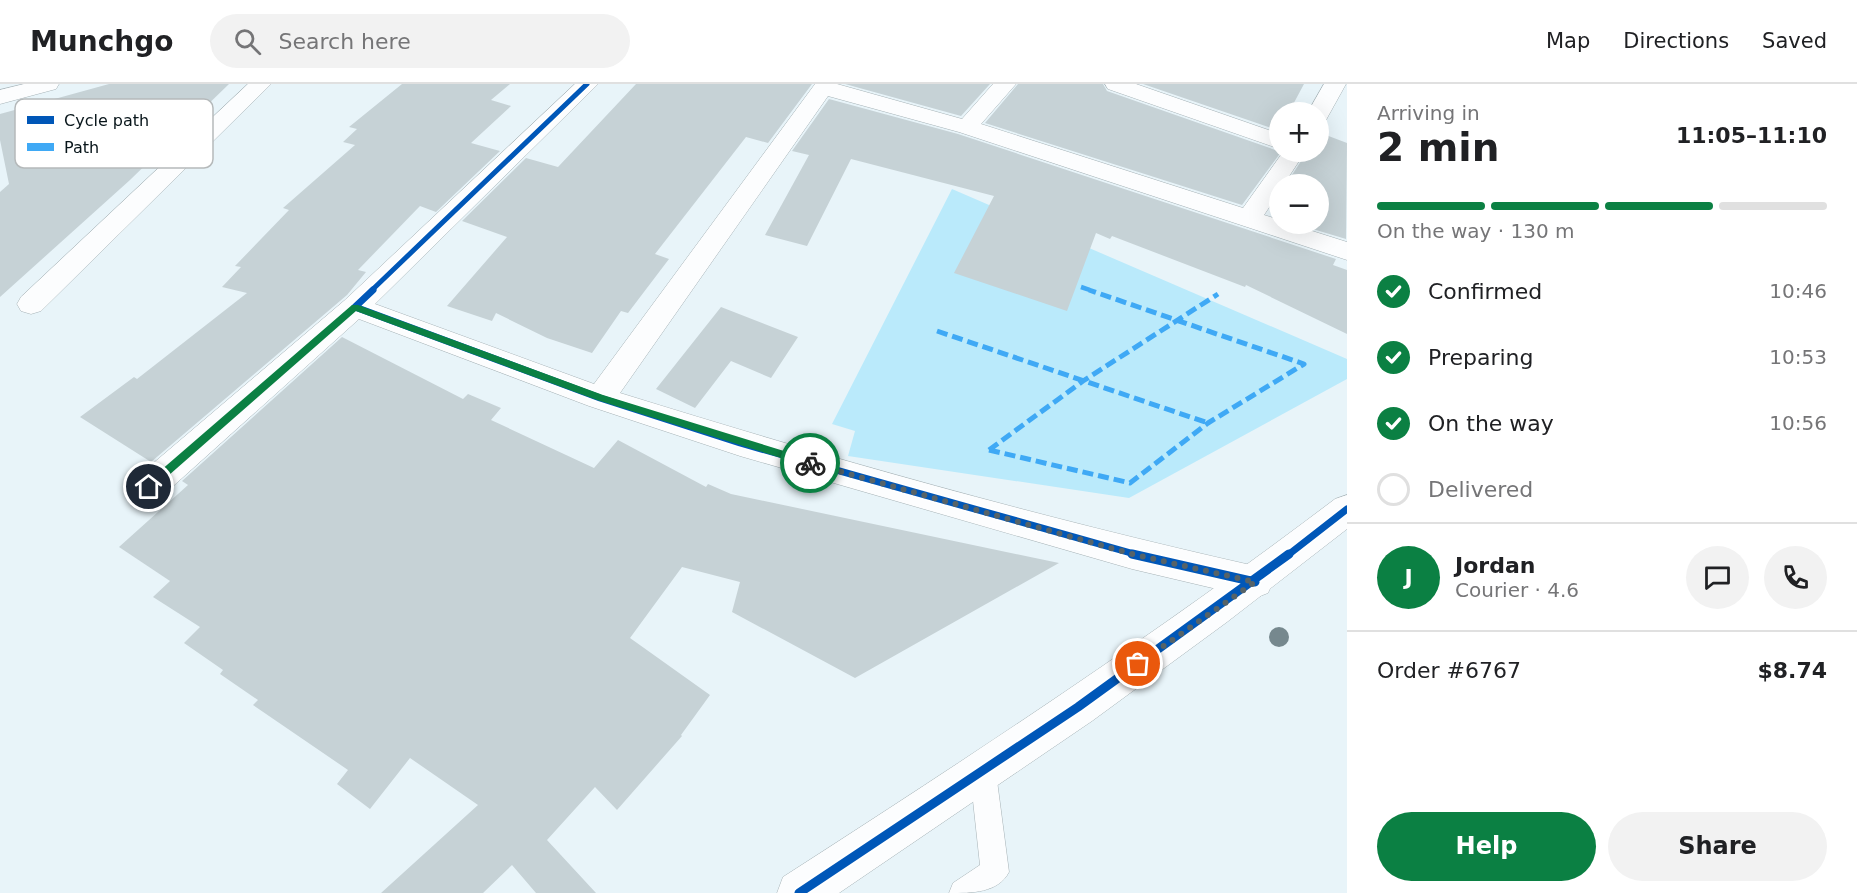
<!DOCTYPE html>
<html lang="en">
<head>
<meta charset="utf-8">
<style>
  body { margin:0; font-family:"DejaVu Sans",sans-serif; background:#f2f2f2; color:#202124; height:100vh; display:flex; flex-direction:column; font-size:22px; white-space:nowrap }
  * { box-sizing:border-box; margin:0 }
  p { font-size:20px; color:#757577 }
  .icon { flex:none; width:33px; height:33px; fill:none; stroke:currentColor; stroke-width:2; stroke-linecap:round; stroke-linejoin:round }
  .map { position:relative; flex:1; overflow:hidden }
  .side { display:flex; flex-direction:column; background:#fff; width:510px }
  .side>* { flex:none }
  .buttons { position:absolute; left:1269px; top:18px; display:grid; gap:12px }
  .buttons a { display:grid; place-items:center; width:60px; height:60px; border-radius:50%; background:#fff; box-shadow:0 6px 24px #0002; font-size:30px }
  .pin { position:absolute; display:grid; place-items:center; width:51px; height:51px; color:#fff; margin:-26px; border:3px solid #fff; border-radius:50%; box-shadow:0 2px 6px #0007 }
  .courier { position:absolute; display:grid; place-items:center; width:60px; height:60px; margin:-30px; border:4px solid #0b8043; border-radius:50%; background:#fff; color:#222; box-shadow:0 2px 8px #0007 }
  .headline em { font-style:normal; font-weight:600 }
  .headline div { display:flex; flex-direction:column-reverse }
  .headline { display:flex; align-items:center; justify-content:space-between; height:102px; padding:0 30px }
  h1 { font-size:39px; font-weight:600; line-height:45px }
  .bar { display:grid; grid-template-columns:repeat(4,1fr); gap:9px 6px; align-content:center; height:72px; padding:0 30px }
  .bar i { height:8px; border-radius:4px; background:#e0e0e0 }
  .bar .selected { background:#0b8043 }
  .bar p { grid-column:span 4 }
  .line { display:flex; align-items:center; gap:15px; padding:0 30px; border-top:2px solid #e0e0e0 }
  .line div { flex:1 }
  .round { display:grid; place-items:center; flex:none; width:63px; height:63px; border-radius:32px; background:#f2f2f2 }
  ol { padding:0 30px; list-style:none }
  li { display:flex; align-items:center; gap:18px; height:66px }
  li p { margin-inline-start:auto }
  li .icon { padding:6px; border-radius:50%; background:#0b8043; color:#fff; stroke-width:4 }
  li:last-child { color:#757577 }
  li i { width:33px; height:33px; border:3px solid #e0e0e0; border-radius:50% }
  .primary-button { display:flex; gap:12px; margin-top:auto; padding:12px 30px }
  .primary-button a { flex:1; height:69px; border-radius:36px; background:#0b8043; color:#fff; font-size:24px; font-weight:600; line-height:69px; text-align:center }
  .primary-button a+a { background:#f2f2f2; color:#202124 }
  header { display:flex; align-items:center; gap:36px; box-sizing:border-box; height:84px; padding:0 30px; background:#fff; border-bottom:2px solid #e0e0e0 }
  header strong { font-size:28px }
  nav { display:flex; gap:33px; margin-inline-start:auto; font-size:21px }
  .search { width:420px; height:54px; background:#f2f2f2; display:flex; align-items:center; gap:15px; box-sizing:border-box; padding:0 21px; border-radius:33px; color:#757577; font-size:22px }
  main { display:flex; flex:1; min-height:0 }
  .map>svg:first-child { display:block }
  .green { fill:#baeafb }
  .building { fill:#c6d2d6 }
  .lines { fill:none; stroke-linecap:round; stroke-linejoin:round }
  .service-casing { stroke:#a6b2b6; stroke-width:1 }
  .minor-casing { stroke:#a6b2b6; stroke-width:1 }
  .tertiary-casing { stroke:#a6b2b6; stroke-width:1 }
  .secondary-casing { stroke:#a6b2b6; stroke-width:1 }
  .service { fill:#fcfdfe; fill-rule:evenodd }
  .minor { fill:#fcfdfe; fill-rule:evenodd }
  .tertiary { fill:#fcfdfe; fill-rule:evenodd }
  .secondary { fill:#fcfdfe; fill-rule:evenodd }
  .quiet-far1 { stroke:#3fa9f5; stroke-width:4.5; stroke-dasharray:9 4.5; stroke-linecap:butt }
  .quiet { stroke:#3fa9f5; stroke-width:5; stroke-dasharray:11 5; stroke-linecap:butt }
  .cycleway-far2-casing { stroke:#fff; stroke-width:8 }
  .cycleway-far1-casing { stroke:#fff; stroke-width:10 }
  .cycleway-casing { stroke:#fff; stroke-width:13 }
  .cycleway-far2 { stroke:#0057b8; stroke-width:5 }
  .cycleway-far1 { stroke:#0057b8; stroke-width:7 }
  .cycleway { stroke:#0057b8; stroke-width:9 }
  .tree { fill:#76888e }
  .route { fill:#0b8043 }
  .done { stroke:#566368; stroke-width:6; stroke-dasharray:0 10.8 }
  .key { fill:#fff; stroke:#b5b9ba; stroke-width:1.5 }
  .key-label { font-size:16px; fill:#08151a }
</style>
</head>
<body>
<header>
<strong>Munchgo</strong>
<div class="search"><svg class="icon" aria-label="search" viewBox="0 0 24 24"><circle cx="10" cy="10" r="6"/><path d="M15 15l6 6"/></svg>Search here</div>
<nav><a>Map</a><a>Directions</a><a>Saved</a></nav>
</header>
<main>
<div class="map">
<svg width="1347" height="809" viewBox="0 0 1347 809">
  <rect width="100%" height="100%" fill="#e8f4f9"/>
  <!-- green -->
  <path class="green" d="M952 105 1347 275V295L1129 414 848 372 855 347 832 340Z"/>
  <!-- building -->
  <path class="building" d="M109 0H229L130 96 0 213V108L9 100 0 56V30Z
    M402 0H510L491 16 511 22 471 59 500 67 436 128 420 122 358 186 366 188 347 211 151 378 80 333 134 293 137 295 247 209 222 203 241 183 235 182 289 126 283 124 355 61 343 58 357 45 349 43Z
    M636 0H812L768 59 746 53 655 170 669 175 628 229 621 227 592 269 547 254 496 229 492 237 447 222 507 153 462 137 526 74 558 83Z
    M845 0H990L961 32Z
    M1018 0H1103L1107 7 1281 68 1242 121 985 39Z
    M1143 0H1304L1289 28H1280V47Z
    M829 15 958 50 1336 175 1333 181 1347 186V250L1246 201 1245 203 1112 152 1110 155 1096 149 1067 227 954 189 994 112 851 75 807 162 765 151 809 71 792 67Z
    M1318 48 1347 59 1346 155 1296 140H1318V100H1286L1307 68H1318Z
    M721 223 798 253 771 294 731 277 695 324 656 305Z
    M342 253 463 315 468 310 501 324 491 336 594 384 618 356 706 403 708 400 731 410 1059 479 855 594 732 528 740 498 682 483 630 554 710 611 681 651 682 652 617 726 595 703 547 756 596 809H536L512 781 483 809H381L478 721 410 674 370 725 337 700 348 686 253 621 258 616 220 590 223 586 184 559 200 543 153 513 170 497 119 463 188 401 182 397Z"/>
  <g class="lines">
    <!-- service casing -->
    <g class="service-casing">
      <path id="service" d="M983 676 992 680 996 689 1009 788C998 809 972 809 949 809L953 799 980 781 970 689 974 680Z"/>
    </g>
    <!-- minor casing -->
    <g class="minor-casing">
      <path id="minor" d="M248 0H271L41 227 31 230 21 227 17 220 21 213Z
        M575 0H598L375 220 594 300 815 0H837L962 35 993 0H1016L981 40 1243 124 1283 68H1305L1284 100H1280V107L1264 131 1280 136V140H1290L1347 158V176L959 48 828 12 620 309C829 374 1041 434 1255 482L1268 487 1273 498 1268 509 1255 514 1132 485 740 372 589 322 359 235 161 413 149 417 137 413 133 403 137 393 345 216Z
        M1105 0H1136L1280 50V65L1108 5Z
        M1324 0H1346L1326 36 1318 38V28H1308Z"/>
    </g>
    <!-- tertiary casing -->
    <g class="tertiary-casing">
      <path id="tertiary" d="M24 0H59L56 5 0 20V6Z"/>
    </g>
    <!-- secondary casing -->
    <g class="secondary-casing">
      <path id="secondary" d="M1347 411V445L1227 538 1092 637 839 809H777L783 793C971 672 1157 550 1335 415Z"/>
    </g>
    <!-- service -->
    <use href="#service" class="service"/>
    <!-- minor -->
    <use href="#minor" class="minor"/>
    <!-- tertiary -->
    <use href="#tertiary" class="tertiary"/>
    <!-- secondary -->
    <use href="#secondary" class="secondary"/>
    <!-- quiet-far1 -->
    <path class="quiet-far1" d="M1081 203 1093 207"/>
    <!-- quiet -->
    <path class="quiet" d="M937 247 1208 339
      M989 366 1130 399 1208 339 1304 280 1089 206
      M989 366 1083 297 1218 210"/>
    <!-- cycleway-far2 casing -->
    <g class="cycleway-far2-casing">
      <path id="cycleway-far2" d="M371 207 587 0"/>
    </g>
    <!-- cycleway-far1 casing -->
    <g class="cycleway-far1-casing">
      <path id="cycleway-far1" d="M373 206 355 223 600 314 740 359 1138 471
        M1288 471 1347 425"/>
    </g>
    <!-- cycleway casing -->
    <g class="cycleway-casing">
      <path id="cycleway" d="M1132 470 1255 498
        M799 809 1078 623 1289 470"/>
    </g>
    <!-- cycleway-far2 -->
    <use href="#cycleway-far2" class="cycleway-far2"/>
    <!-- cycleway-far1 -->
    <use href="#cycleway-far1" class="cycleway-far1"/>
    <!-- cycleway -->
    <use href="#cycleway" class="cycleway"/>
  </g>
  <!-- trees -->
  <circle class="tree" cx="1279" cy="553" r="10"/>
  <!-- route -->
  <path class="route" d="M352 221H358L603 311 810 375 815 379 810 383 597 316 356 227 152 406H145V400Z"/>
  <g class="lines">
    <!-- done -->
    <path class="done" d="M810 379 1132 470 1255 498 1138 580"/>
  </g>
  <!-- legend -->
  <rect x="15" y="15" width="198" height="69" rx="9" class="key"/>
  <rect x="27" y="32" width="27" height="8" fill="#0057b8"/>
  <rect x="27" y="59" width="27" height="8" fill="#3fa9f5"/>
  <g class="key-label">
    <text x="64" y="42">Cycle path</text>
    <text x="64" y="69">Path</text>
  </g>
</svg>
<div class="buttons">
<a>+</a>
<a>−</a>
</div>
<div class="pin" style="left:1138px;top:580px;background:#ea580c"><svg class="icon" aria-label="bag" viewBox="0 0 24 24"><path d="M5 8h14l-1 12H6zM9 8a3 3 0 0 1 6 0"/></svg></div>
<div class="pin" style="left:149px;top:403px;background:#1f2937"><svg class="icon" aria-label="home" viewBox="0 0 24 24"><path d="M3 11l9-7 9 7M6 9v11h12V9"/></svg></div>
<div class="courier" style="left:810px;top:379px"><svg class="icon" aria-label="bike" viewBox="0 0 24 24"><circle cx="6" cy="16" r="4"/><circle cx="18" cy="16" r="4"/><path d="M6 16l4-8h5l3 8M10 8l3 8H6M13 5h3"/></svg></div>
</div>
<section class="side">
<div class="headline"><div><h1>2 min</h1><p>Arriving in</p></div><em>11:05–11:10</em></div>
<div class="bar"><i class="selected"></i><i class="selected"></i><i class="selected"></i><i></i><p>On the way · 130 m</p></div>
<ol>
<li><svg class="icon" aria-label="check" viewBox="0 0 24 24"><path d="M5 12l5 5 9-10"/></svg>Confirmed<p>10:46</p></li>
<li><svg class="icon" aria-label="check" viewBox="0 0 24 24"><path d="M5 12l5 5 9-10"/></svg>Preparing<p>10:53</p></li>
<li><svg class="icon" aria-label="check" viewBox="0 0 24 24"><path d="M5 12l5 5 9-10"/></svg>On the way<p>10:56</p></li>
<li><i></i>Delivered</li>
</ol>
<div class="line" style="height:108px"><b class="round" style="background:#0b8043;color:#fff">J</b><div><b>Jordan</b><p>Courier · 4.6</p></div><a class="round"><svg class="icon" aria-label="chat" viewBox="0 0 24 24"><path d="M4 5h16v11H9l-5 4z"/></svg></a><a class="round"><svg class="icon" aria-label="phone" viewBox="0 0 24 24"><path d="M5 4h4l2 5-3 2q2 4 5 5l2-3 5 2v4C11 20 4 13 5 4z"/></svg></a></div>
<div class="line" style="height:78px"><div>Order #6767</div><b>$8.74</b></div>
<div class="primary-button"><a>Help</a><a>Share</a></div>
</section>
</main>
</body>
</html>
